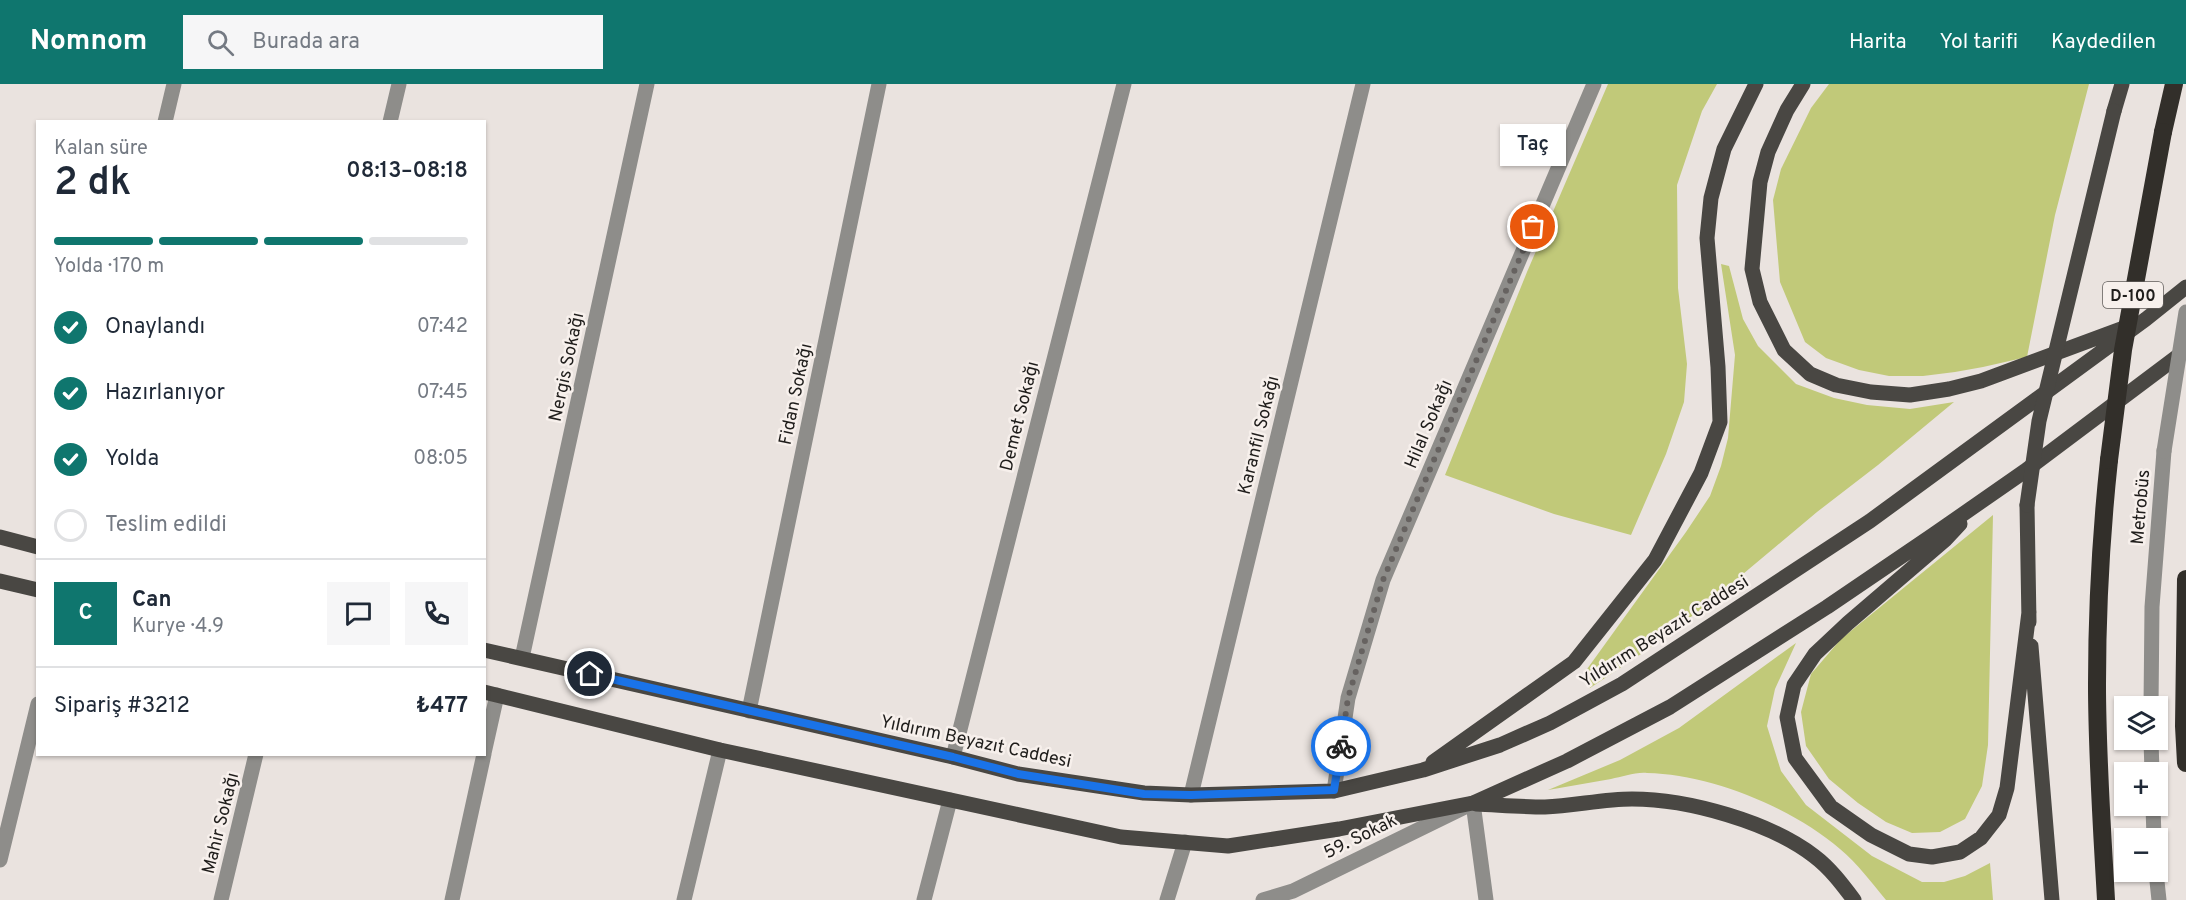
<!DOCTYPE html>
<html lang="tr">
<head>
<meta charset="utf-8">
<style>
  body { margin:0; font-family:Overpass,sans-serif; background:#f6f6f7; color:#1f2937; height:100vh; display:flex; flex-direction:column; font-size:22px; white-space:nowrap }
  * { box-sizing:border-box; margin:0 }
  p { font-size:20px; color:#747a83 }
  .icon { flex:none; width:33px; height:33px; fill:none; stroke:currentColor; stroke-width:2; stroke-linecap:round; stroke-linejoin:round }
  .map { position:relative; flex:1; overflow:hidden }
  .sheet { position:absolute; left:36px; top:36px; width:450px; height:636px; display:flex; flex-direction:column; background:#fff; border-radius:0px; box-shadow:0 2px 4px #0004 }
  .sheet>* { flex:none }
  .buttons { position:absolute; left:2114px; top:612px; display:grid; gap:12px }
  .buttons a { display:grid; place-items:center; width:54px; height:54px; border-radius:0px; background:#fff; box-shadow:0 2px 4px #0004; font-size:30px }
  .pin { position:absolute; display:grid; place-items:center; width:51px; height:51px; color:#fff; margin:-26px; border:3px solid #fff; border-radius:50%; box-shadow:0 2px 6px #0007 }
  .courier { position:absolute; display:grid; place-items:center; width:60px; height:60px; margin:-30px; border:4px solid #1a73e8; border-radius:50%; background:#fff; color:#222; box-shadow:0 2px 8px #0007 }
  .bubble { position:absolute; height:42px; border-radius:0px; background:#fff; box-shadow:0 2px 4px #0004; font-size:20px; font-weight:600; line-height:42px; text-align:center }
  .summary em { font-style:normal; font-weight:600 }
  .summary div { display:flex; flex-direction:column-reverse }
  .summary { display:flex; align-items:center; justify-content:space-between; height:102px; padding:0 18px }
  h1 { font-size:39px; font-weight:600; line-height:45px }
  .bar { display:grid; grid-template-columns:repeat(4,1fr); gap:9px 6px; align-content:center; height:72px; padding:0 18px }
  .bar i { height:8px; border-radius:4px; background:#e0e1e3 }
  .bar .current { background:#0f766e }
  .bar p { grid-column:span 4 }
  .line { display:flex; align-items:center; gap:15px; padding:0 18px; border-top:2px solid #e0e1e3 }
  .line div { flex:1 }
  .round { display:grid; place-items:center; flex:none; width:63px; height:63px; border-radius:0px; background:#f6f6f7 }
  ol { padding:0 18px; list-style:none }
  li { display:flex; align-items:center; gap:18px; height:66px }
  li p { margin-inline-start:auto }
  li .icon { padding:6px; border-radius:50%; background:#0f766e; color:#fff; stroke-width:4 }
  li:last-child { color:#747a83 }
  li i { width:33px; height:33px; border:3px solid #e0e1e3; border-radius:50% }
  header { display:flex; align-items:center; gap:36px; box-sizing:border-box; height:84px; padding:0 30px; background:#0f766e; color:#fff }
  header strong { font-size:28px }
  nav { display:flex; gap:33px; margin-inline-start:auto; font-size:21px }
  .search { width:420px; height:54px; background:#f6f6f7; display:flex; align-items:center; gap:15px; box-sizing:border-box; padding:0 21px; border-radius:0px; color:#747a83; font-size:22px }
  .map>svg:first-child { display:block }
  .green { fill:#c1c979 }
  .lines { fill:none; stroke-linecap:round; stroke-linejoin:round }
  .minor { stroke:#8e8d8a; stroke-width:15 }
  .major { stroke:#494743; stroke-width:15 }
  .highway { stroke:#322f2a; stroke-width:18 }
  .minor-bridge { stroke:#8e8d8a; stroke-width:15 }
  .major-bridge { stroke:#494743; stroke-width:15 }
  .highway-bridge { stroke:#322f2a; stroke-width:18 }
  .done { stroke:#666260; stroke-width:6; stroke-dasharray:0 10.8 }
  .route { stroke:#1a73e8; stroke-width:8 }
  .labels { text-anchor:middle; stroke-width:5; stroke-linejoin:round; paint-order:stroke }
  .shield { fill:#f7f0ec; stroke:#605c5a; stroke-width:1.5 }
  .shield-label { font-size:16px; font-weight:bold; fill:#1f1d1b }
  .street-label { font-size:18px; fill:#1f1d1b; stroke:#f7f0ec }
</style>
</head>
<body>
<header>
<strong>Nomnom</strong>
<div class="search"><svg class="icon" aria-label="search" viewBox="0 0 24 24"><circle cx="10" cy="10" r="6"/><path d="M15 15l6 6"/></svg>Burada ara</div>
<nav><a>Harita</a><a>Yol tarifi</a><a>Kaydedilen</a></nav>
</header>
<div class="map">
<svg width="2186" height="816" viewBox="0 0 2186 816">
  <rect width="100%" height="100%" fill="#eae3df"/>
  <!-- green -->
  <path class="green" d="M1608 0H1717L1702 27 1677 101 1678 204 1687 280 1684 318 1666 370 1631 451 1554 430 1445 391 1527 188Z
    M1829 0H2089L2055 131 2027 273 1983 283 1955 288 1923 292H1889L1859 286 1826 274 1805 258 1780 198 1773 116 1781 85 1811 24Z
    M1721 180 1729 182 1743 235 1758 262 1796 300 1834 314 1867 321 1910 325 1954 318 1878 381 1817 428 1700 526 1647 566 1590 604 1582 592 1686 448 1710 412 1721 382 1728 354 1735 271Z
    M1993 431 1988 661 1982 702 1965 735 1940 748 1912 749 1886 738 1858 719 1829 695 1806 662 1801 628 1811 590 1841 555Z
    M1796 559 1775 605 1767 642 1781 687 1806 721 1872 772 1922 798H1944L1965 792 1990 779 1993 816H1886C1871 798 1858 780 1840 765 1793 724 1710 690 1647 689 1635 688 1622 693 1611 695 1590 699 1569 702 1548 706L1620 676 1679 644Z"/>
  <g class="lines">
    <!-- minor -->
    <path class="minor" d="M165 38 174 0
      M390 38 399 0
      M522 574 647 0
      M2151 622 2152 523 2164 367
      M749 627 879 0
      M2151 656 2152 688
      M484 669 497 611
      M953 673 1124 0
      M1334 707 1348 614 1383 496 1594 0
      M1191 711 1363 0
      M2153 722 2154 754
      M0 776 38 620
      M2156 788 2159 816
      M221 816 256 670
      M452 816 484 670
      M684 816 720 666
      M924 816 950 716
      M1167 816 1185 758
      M1263 816 1293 807 1473 719 1486 816"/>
    <!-- major -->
    <path class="major" d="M1803 0 1787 26 1768 68 1760 98 1752 185 1760 218 1784 266 1810 290 1836 301 1871 308 1910 311 1949 305 1981 297 2129 242
      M2114 27 2122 0
      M2027 421 2029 538
      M1960 440 1946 455 1848 539 1815 570 1794 601 1787 633 1795 674 1831 723 1871 751 1909 770 1932 773 1960 768 1981 754 1999 731 2007 704 2029 528
      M0 453 38 463
      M0 497 38 506
      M2031 562 2052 816
      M484 566 953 673 1018 690 1144 709 1191 711 1334 707 1423 686 1500 661 1550 639 1622 600 1870 437 2146 235 2186 203
      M484 608 720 666 1121 753 1228 762 1339 745 1473 719 1567 677 1670 623 1827 523 1933 451 2025 387 2186 266
      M1433 678 1574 578 1655 476 1701 389 1720 338 1718 283 1707 154 1711 114 1724 65 1756 0
      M1476 720C1499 721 1522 723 1545 723 1574 722 1603 715 1632 715 1688 715 1770 738 1814 772 1830 784 1842 800 1854 816"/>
    <!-- highway -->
    <path class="highway" d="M2163 48 2174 0
      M2186 495 2184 642 2186 679
      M2106 816C2102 744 2097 672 2097 600 2097 525 2101 451 2109 376"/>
    <!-- minor-bridge -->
    <path class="minor-bridge" d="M2164 367 2186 228"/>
    <!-- major-bridge -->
    <path class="major-bridge" d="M2027 421 2039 337 2114 27"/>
    <!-- highway-bridge -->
    <path class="highway-bridge" d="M2109 376 2123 266 2163 48"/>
  </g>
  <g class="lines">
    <!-- done -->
    <path class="done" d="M1341 662 1348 614 1383 496 1533 143"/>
    <!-- route -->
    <path class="route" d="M590 590 953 673 1018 690 1144 710 1191 711 1334 706 1341 662"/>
  </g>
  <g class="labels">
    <!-- shield labels -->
    <rect class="shield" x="2103" y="198" width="60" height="26" rx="4.5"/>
    <g class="shield-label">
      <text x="2133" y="217">D-100</text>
    </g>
    <!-- street labels -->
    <g class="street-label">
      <text transform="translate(566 283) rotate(-78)" y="6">Nergis Sokağı</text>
      <text transform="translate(795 310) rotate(-78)" y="6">Fidan Sokağı</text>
      <text transform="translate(1019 332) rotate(-76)" y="6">Demet Sokağı</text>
      <text transform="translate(1428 340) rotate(-67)" y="6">Hilal Sokağı</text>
      <text transform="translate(1258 351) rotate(-76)" y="6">Karanfil Sokağı</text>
      <text transform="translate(2140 423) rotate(-85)" y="6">Metrobüs</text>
      <text transform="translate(1664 547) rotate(-32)" y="6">Yıldırım Beyazıt Caddesi</text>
      <text transform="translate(976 657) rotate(12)" y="6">Yıldırım Beyazıt Caddesi</text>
      <text transform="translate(220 739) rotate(-76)" y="6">Mahir Sokağı</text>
      <text transform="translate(1360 752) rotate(-26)" y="6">59. Sokak</text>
    </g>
  </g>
</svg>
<div class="buttons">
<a><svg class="icon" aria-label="layers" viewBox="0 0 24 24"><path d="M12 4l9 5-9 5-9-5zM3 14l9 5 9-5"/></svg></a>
<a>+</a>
<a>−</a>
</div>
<div class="pin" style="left:1533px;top:143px;background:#ea580c"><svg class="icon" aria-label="bag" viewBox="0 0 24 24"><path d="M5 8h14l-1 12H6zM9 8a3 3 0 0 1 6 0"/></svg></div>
<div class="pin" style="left:590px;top:590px;background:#1f2937"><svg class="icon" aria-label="home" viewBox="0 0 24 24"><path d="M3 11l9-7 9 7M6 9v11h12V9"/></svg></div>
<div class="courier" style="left:1341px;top:662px"><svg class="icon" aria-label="bike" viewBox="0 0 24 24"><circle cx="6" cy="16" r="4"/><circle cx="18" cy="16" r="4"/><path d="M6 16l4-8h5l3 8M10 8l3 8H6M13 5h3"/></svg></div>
<div class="bubble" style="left:1500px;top:40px;width:66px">Taç</div>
<section class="sheet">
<div class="summary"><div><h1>2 dk</h1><p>Kalan süre</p></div><em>08:13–08:18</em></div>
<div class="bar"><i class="current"></i><i class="current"></i><i class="current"></i><i></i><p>Yolda · 170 m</p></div>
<ol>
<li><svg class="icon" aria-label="check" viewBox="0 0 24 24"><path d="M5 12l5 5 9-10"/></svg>Onaylandı<p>07:42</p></li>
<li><svg class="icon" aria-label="check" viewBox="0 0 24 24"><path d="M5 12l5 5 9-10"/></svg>Hazırlanıyor<p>07:45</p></li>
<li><svg class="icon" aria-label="check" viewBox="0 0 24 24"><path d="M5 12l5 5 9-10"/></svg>Yolda<p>08:05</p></li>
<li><i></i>Teslim edildi</li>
</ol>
<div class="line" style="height:108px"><b class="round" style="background:#0f766e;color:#fff">C</b><div><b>Can</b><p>Kurye · 4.9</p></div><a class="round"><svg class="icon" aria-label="chat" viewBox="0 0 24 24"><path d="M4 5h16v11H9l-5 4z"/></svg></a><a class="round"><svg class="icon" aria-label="phone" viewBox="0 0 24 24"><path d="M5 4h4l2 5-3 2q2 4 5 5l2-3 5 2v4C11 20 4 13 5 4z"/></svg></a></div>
<div class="line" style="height:78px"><div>Sipariş #3212</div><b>₺477</b></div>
</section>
</div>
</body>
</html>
